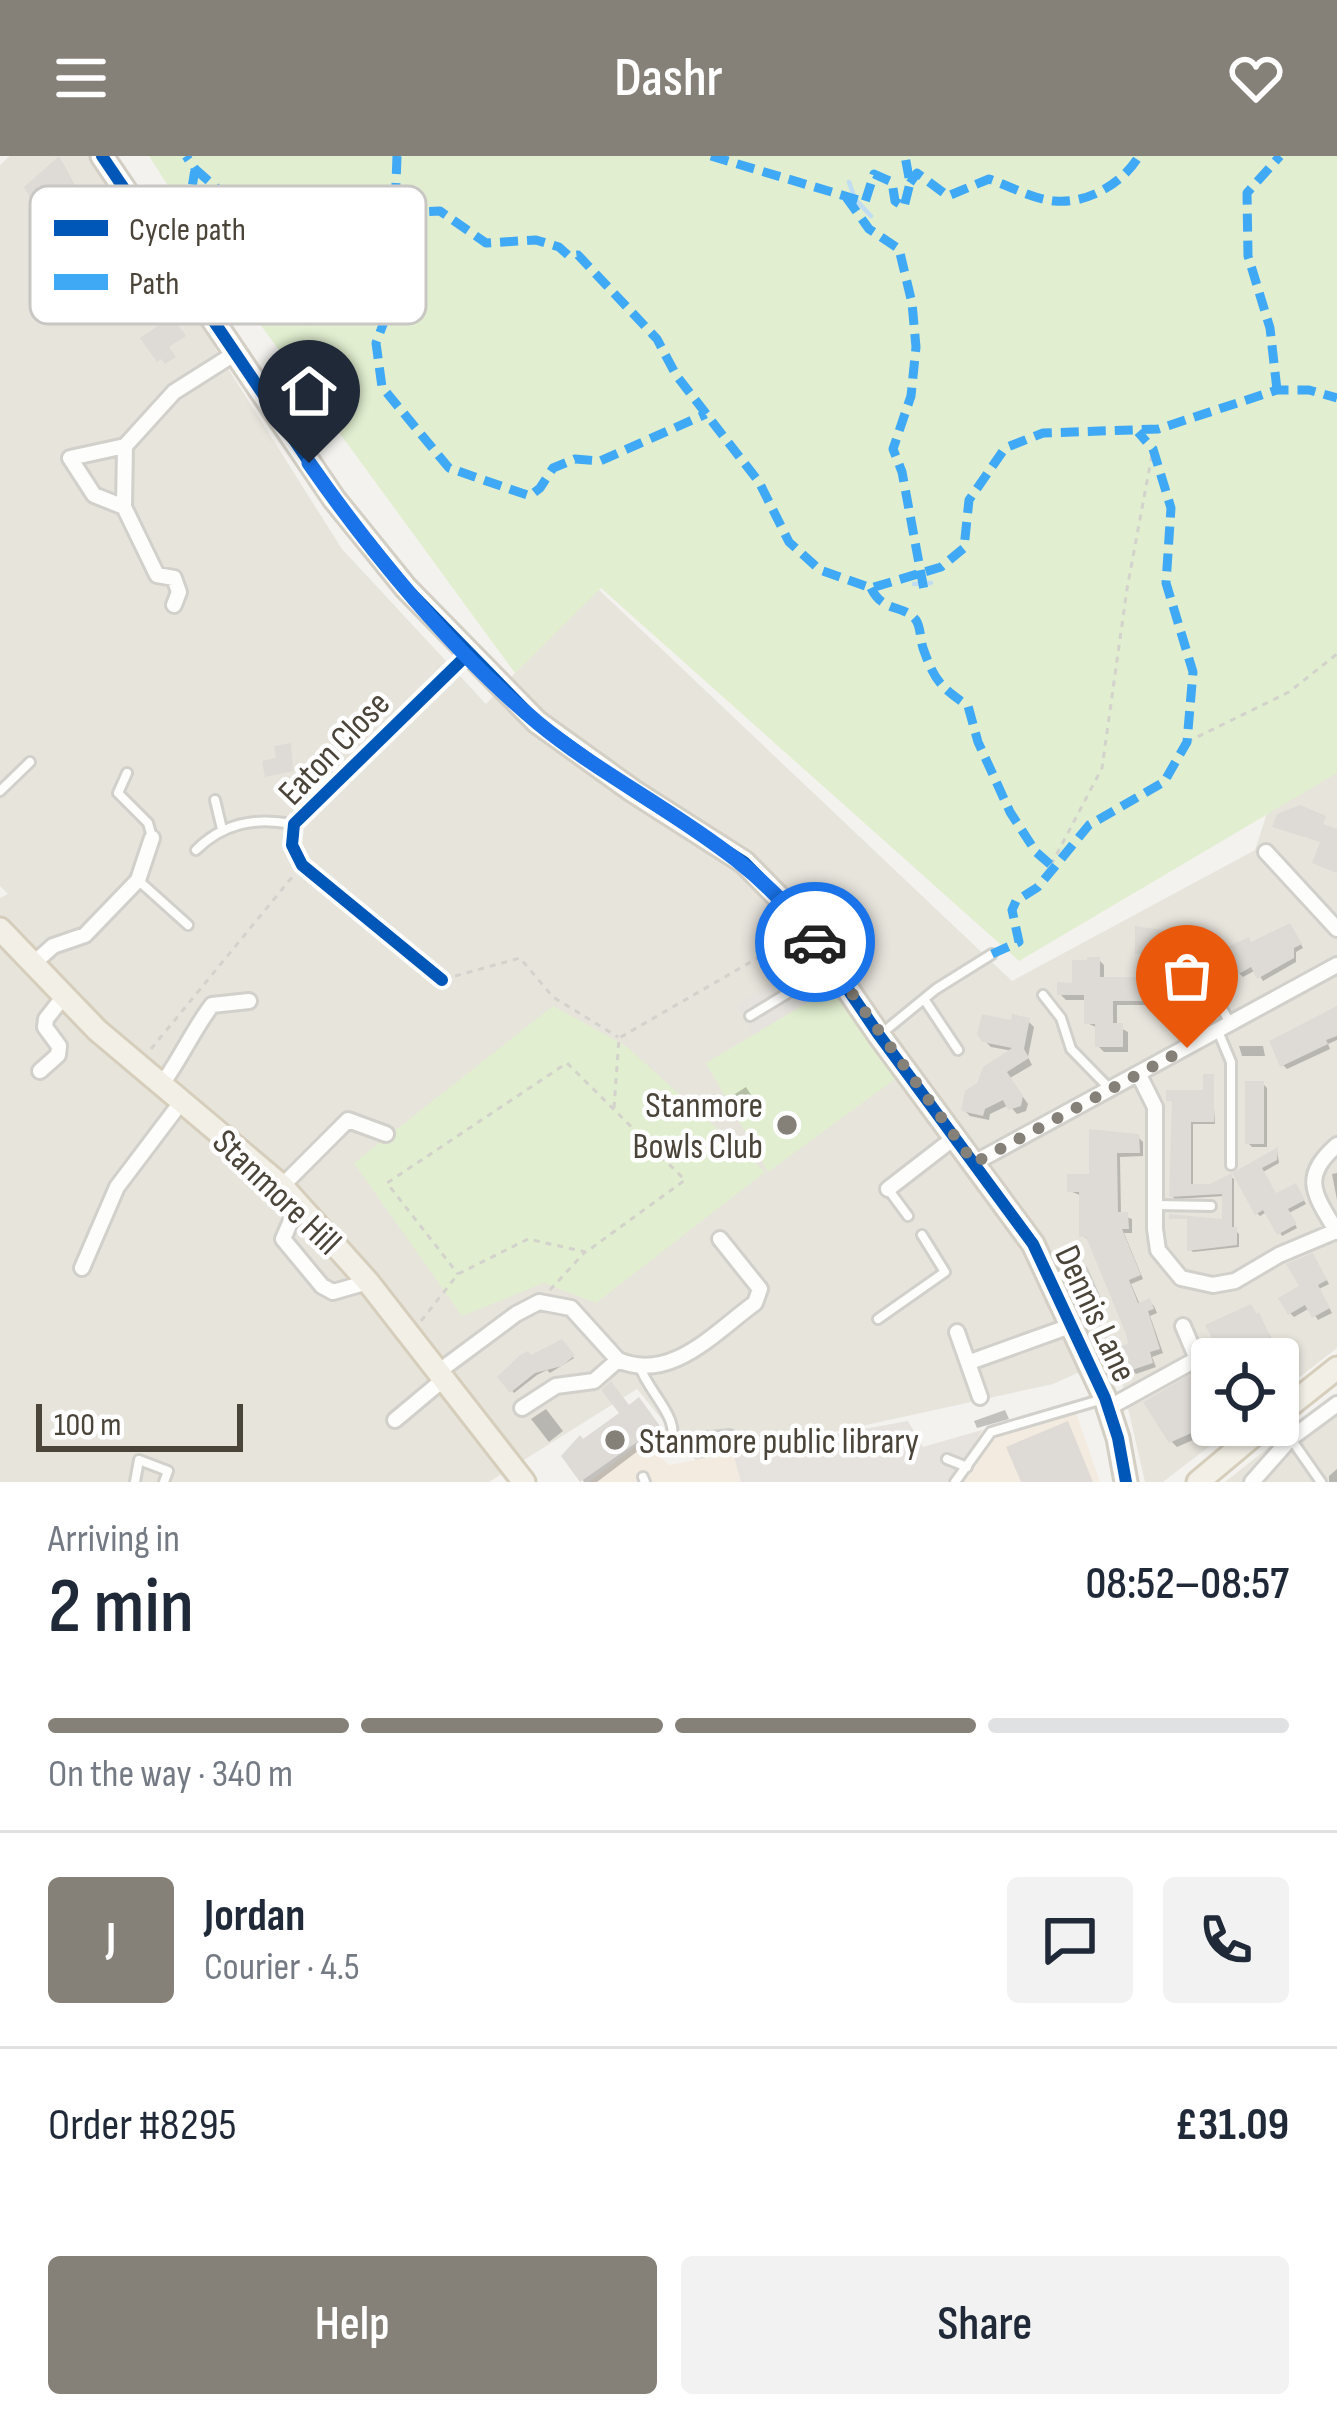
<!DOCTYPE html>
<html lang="en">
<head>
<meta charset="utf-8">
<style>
  body { margin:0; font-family:"Sofia Sans Condensed",sans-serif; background:#f2f2f3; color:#1f2937; height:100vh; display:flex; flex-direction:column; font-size:45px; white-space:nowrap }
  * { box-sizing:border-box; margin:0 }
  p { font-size:39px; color:#747a83 }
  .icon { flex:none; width:66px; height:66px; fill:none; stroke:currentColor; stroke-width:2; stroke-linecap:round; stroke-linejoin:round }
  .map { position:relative; height:1326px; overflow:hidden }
  .sheet { display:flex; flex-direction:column; background:#fff; flex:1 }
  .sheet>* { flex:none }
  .controls { position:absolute; left:1191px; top:1182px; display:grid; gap:24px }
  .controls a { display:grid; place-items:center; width:108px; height:108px; border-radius:12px; background:#fff; box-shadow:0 3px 9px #0004; font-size:60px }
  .scale { position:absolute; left:36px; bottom:30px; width:207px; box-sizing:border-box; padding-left:12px; border:6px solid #4b4439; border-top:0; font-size:33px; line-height:42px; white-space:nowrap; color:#4b4439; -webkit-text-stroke:9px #fff; paint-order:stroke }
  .pin { position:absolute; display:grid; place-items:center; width:102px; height:102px; color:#fff; margin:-123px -51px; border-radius:50% 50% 50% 0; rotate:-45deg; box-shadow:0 0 12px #0007 }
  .pin .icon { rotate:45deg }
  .courier { position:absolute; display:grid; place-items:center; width:120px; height:120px; margin:-60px; border:9px solid #1a73e8; border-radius:50%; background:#fff; color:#222; box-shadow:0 3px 15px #0007 }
  .overview em { font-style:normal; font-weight:600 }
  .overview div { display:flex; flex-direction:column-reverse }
  .overview { display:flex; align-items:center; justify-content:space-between; height:204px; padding:0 48px }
  h1 { font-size:78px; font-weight:600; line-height:90px }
  .bar { display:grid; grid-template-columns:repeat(4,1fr); gap:18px 12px; align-content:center; height:144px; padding:0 48px }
  .bar i { height:15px; border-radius:9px; background:#e0e1e3 }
  .bar .on { background:#868178 }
  .bar p { grid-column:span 4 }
  .line { display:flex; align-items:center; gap:30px; padding:0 48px; border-top:3px solid #e0e1e3 }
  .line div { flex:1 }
  .round { display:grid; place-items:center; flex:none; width:126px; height:126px; border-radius:12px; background:#f2f2f3 }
  .action { display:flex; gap:24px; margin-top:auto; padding:24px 48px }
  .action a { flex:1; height:138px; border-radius:12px; background:#868178; color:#fff; font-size:48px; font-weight:600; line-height:138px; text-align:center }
  .action a+a { background:#f2f2f3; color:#1f2937 }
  header { display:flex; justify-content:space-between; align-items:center; height:156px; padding:0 48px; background:#868178; color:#fff; font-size:54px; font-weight:600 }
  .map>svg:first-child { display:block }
  .residential { fill:#e7e4dc }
  .commercial { fill:#f3ebdf }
  .green { fill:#e1eecf }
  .parking { fill:#e6e3df }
  .shadow { fill:#0003 }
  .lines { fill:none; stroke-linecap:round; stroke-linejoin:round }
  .stream { stroke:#c0ddf1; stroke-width:4.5 }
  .building { fill:#dedbd6 }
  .lane-casing { stroke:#d2d0cb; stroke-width:14 }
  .street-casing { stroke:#d2d0cb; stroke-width:20 }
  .secondary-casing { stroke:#d3cfc5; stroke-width:27 }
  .primary-casing { stroke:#d6cebb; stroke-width:27 }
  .path { stroke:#d3d2cc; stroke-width:3; stroke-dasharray:6 6; stroke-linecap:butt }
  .lane { stroke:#fdfdfc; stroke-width:8 }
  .street { stroke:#fdfdfc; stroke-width:14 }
  .secondary { stroke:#f7f6f1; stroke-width:21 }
  .primary { stroke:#f2efe6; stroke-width:21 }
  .quiet { stroke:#3fa9f5; stroke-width:9; stroke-dasharray:18 9; stroke-linecap:butt }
  .cycleway-casing { stroke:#fff; stroke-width:20 }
  .cycleway { stroke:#0057b8; stroke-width:12 }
  .done { stroke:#868178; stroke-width:12; stroke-dasharray:0 21.6 }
  .route { stroke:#1a73e8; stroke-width:15 }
  .poi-dot { fill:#868178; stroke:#fff; stroke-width:4.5 }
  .labels { text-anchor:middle; stroke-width:9; stroke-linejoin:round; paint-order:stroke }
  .street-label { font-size:36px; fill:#4b4439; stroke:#fff }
  .poi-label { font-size:36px; fill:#4b4439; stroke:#fff; text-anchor:end }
  .key { fill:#fff; stroke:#c9c7c4; stroke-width:3 }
  .key-label { font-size:33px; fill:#4b4439 }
</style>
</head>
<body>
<header><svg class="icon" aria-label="menu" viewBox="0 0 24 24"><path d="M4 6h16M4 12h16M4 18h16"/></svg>Dashr<svg class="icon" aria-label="heart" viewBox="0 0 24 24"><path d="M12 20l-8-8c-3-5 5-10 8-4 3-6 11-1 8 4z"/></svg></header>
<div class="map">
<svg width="1337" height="1326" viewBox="0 0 1337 1326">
  <rect width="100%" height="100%" fill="#f4f2ee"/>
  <!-- residential -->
  <path class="residential" d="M10 0H94L342 393 486 548 596 431 1012 825 1255 694 1274 636 1337 560V1192L1278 1238V1203H1212V1269H1237L1163 1326H1145L1116 1200 1053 1228 697 1306 637 1233 489 1326H0V742L8 738 0 730V9Z
    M1337 1237V1326H1225Z"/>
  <!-- commercial -->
  <path class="commercial" d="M1073 1248 1100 1326H589L645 1283 669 1309 908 1265 923 1291Z"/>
  <!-- green -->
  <path class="green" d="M149 0H1337V617L1019 805 601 432 515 517 232 130Z
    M830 833 895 923 768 1016 706 907Z
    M553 850 626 890 765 1016 596 1147 544 1127 462 1160 354 1007Z"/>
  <!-- parking -->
  <path class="parking" d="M804 809 821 838 754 878 736 849Z
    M908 1265 923 1291 982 1274 966 1303 947 1326H741L733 1297Z"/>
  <!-- shadow -->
  <path class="shadow" d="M63 8 91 60 66 74 52 53 44 57 40 53Z
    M1294 775 1303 792 1296 796V806L1263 825 1256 814 1243 821 1239 817 1252 788Z
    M1162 777 1168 783 1167 801 1178 814V829H1197L1205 844H1191V866H1175V869H1166L1160 863V849H1117V870L1128 876V896H1104L1098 890V872L1087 867V844H1066L1060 838 1075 830 1099 804 1104 809V824H1148L1149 802 1138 796Z
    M1337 852V884L1328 888 1330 893 1287 913 1283 909Z
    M1028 865 1034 871 1028 901 1032 909 1010 922 1028 948 1026 955 1017 958 1009 949 990 958 989 964 970 960 964 954 1013 895 991 891 984 884 1013 867Z
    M1239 890H1263L1265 900H1242Z
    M1212 921 1215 968H1193V1031H1211L1231 1021 1234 1023V1073L1239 1078V1091L1193 1096 1190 1093 1225 1067V1040L1175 1043 1172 1040 1175 947 1169 944 1206 937Z
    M1263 928 1267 932V991H1252L1248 987Z
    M746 931 760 953 749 960 735 938Z
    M1092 977 1138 981 1143 986V1000L1120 1001 1121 1059 1132 1063V1077H1124L1143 1123 1131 1128 1140 1149 1149 1145 1154 1150 1157 1157 1150 1160 1163 1197 1152 1201 1156 1211 1136 1218 1131 1213 1132 1189 1091 1084 1082 1080V1040L1070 1035 1092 1021Z
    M1277 994 1279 1007 1263 1016 1276 1041 1298 1033 1306 1048 1289 1057 1297 1072 1282 1080 1268 1055 1260 1060 1257 1057 1236 1018Z
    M1337 1017V1044L1332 1018Z
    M1316 1105 1329 1128 1319 1133 1332 1157 1318 1164 1310 1152 1294 1161 1290 1157Z
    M1259 1160 1277 1193 1260 1203H1223Z
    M562 1187 574 1202 550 1217 547 1214 537 1219 514 1237 501 1221Z
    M1212 1209V1269H1217L1209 1277 1177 1291 1171 1285Z
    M644 1251 663 1276 597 1326H584L565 1300 630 1252Z
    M546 1253 563 1275 549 1286 531 1263Z
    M1005 1254 1009 1263 977 1272 974 1265Z
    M1337 1313V1326H1329V1320Z"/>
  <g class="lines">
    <!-- stream -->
    <path class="stream" d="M849 26 855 43 871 60
      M914 428 931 427"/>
  </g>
  <!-- building -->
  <path class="building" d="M59 0 89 56 59 72 48 50 38 55 24 31Z
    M172 160 186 180 169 191 176 201 165 208 161 203 157 206 140 182Z
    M291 587 293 615 265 621 262 605 276 602 274 590Z
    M1300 649 1326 660 1323 668 1337 673V717L1312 707 1320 686 1272 671 1277 658Z
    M1290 767 1302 788 1294 792V802L1257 823 1251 811 1237 819 1223 793 1249 781 1251 786Z
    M1135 770 1163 774V798H1171L1174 806V826H1198L1201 840H1186V861H1170V865L1157 864V845H1113V867H1123V891H1095V868H1084V839H1057V826L1072 827V804H1087V801H1100V821H1146V798H1135Z
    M1337 850V880L1326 884 1328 888 1280 911 1269 885Z
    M982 858 1011 864 1012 858 1030 862 1024 893 1029 902 1007 916 1023 940 1021 950 1008 954 1003 944 985 953 983 960 961 955 965 935 977 927 983 911 1012 892 982 886 977 878Z
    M1203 918H1214V966H1191V1028H1210L1232 1017V1071H1237V1089L1187 1095V1063H1169V1058L1222 1063V1038L1169 1041 1172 945H1166V934H1203Z
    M1245 925H1264V988H1245Z
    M1089 973 1139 978 1140 997H1117L1118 1056H1128L1129 1073H1122L1141 1119 1129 1124 1138 1147 1150 1142 1154 1153 1148 1155 1160 1193 1150 1196 1153 1207 1129 1215 1120 1190 1128 1188 1126 1178 1086 1081H1079V1036H1067V1018H1089Z
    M1278 991 1277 1004 1262 1012 1276 1037 1296 1027 1305 1044 1288 1053 1297 1068 1277 1079 1263 1054 1255 1059 1232 1017Z
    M1313 1097 1327 1124 1318 1129 1330 1152 1312 1162 1305 1149 1288 1159 1278 1142 1299 1130 1286 1108Z
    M1251 1148 1257 1158 1259 1156 1273 1187 1256 1196 1260 1203H1223L1205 1169Z
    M562 1183 575 1199 562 1210 535 1217 510 1237 497 1221 520 1199 528 1195 531 1199Z
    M1212 1206V1263L1204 1268 1205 1271 1169 1287 1143 1246Z
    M611 1225 629 1249 639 1241 660 1270 580 1326 561 1300 580 1279 583 1283 619 1257 601 1234Z
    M1068 1265 1093 1326H1021L1006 1291Z"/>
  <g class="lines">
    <!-- lane casing -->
    <g class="lane-casing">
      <path id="lane" d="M127 617 118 637 148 667 152 681
        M0 635 30 606
        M215 644 222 673
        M196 694C223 667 255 661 292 668
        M139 725 188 769
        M1185 785 1230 867
        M1043 839 1061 862 1071 893 1110 933
        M924 843 958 894
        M750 860 796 832 798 818 824 801
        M1218 875 1231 906V1009
        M881 878 936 833 992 798
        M888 1033 908 1060
        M1156 1049 1211 1050
        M1052 1123 1069 1116H1082L1096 1148
        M878 1163 945 1116 922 1079
        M640 1211C649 1238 684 1264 669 1291
        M1291 1283 1321 1326
        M673 1285 730 1279
        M947 1303 967 1311
        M643 1321 645 1326
        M135 1326 139 1304 168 1315 164 1326
        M955 1326 991 1276 1103 1243"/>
    </g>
    <!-- street casing -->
    <g class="street-casing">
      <path id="street" d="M125 290 70 302 94 339 124 351 125 290 174 236 234 198
        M124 351 157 419 174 422 179 436 174 449
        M1266 696 1337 773
        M33 808 53 790 85 779 138 724 152 682
        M442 824 302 709 292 689 294 668 468 498
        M40 915 58 899 59 890 45 871 46 863 64 840
        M1139 919 1155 951V1073L1158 1094 1181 1122 1213 1129 1235 1125 1279 1099 1336 1075
        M162 928C181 902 193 874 212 849L249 845
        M1337 989C1300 1021 1314 1038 1337 1076
        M974 1007 1337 809
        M282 1030 348 964 386 978
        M888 1033 954 982
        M305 1054 293 1060 283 1083 322 1130 333 1136 368 1126
        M82 1112 117 1031 182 945
        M957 1176 980 1241
        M618 1204C671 1227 715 1176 755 1147L760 1133 720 1083
        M970 1206 1073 1169
        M438 1216 516 1158 539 1146 571 1152 618 1204
        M522 1252 556 1230 594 1225 618 1204
        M1108 1252 1197 1203 1183 1170
        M395 1264 444 1223
        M1252 1326 1290 1283 1337 1248"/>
    </g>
    <!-- secondary casing -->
    <g class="secondary-casing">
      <path id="secondary" d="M102 0 334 343 406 432 537 566 633 635 744 706 800 763 879 879 1033 1088 1105 1242 1118 1282 1126 1326"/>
    </g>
    <!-- primary casing -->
    <g class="primary-casing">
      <path id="primary" d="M0 773 97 874 282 1030 368 1126 524 1326
        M1278 1259 1337 1212
        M1198 1326 1266 1269"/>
    </g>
    <!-- path -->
    <path class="path" d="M1187 586 1289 536 1337 498
      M1051 709 1102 612 1127 433 1153 293
      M455 820 520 802 553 841 618 881
      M151 893 293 720
      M614 952 619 882 794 781
      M550 1134 584 1097
      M421 1165 458 1118 528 1083 586 1096 685 1024 567 907 387 1027 458 1118"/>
    <!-- lane -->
    <use href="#lane" class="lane"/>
    <!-- street -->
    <use href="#street" class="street"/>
    <!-- secondary -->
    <use href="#secondary" class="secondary"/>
    <!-- primary -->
    <use href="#primary" class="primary"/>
    <!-- quiet -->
    <path class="quiet" d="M397 0 394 81 398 129 376 187 382 231 449 312 530 340 540 332 553 312 575 303 600 305 706 258
      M711 0 865 46 874 18 892 26 895 45 904 51 910 27 905 0
      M195 13 220 35 237 40
      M910 27 917 17 948 40 989 23C1010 30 1032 43 1055 45 1088 48 1123 27 1139 0
      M846 41 869 73 899 93 912 147 916 191 911 240 893 293 902 316 924 434
      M184 82 195 13 186 0
      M164 91 245 63 440 55 486 87 536 84 559 91 569 100 578 99 657 183 676 219 759 326 789 386 820 414 871 432 941 411 964 392 969 344 1005 292 1043 277 1158 273 1277 234H1309L1337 242
      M1277 234 1270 172 1248 100 1247 37 1280 0
      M871 432C883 457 903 448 916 464 921 472 920 483 923 492 935 526 940 530 968 550L978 586 1010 656 1036 696 1051 709 1050 717
      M992 798 1019 786 1012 754 1016 745 1038 731 1089 669 1164 626 1187 586 1193 516 1166 427 1171 352 1153 293 1138 276"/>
    <!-- cycleway casing -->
    <g class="cycleway-casing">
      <path id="cycleway" d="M102 0 334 343 406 432 537 566 633 635 744 706 800 763 879 879 1033 1088 1105 1242 1118 1282 1126 1326
        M442 824 302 709 292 689 294 668 468 498"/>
    </g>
    <!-- cycleway -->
    <use href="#cycleway" class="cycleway"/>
  </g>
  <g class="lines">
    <!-- done -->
    <path class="done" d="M815 786 974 1007 1187 892"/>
    <!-- route -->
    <path class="route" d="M309 307C371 396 454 497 538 567 629 642 747 686 815 786"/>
  </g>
  <!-- markers -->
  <g class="poi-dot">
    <circle cx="787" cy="969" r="12"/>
    <circle cx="615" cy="1284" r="12"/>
  </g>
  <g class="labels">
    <!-- street labels -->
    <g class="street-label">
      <text transform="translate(333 591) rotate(-46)" y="13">Eaton Close</text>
      <text transform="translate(278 1035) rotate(44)" y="13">Stanmore Hill</text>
      <text transform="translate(1097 1157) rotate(65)" y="13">Dennis Lane</text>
    </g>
    <!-- poi labels -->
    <g class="poi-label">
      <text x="763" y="961">Stanmore<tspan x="763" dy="41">Bowls Club</tspan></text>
      <text x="639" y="1297" text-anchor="start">Stanmore public library</text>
    </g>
  </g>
  <!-- legend -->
  <rect x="30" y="30" width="396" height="138" rx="18" class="key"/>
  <rect x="54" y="64" width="54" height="16" fill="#0057b8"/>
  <rect x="54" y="118" width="54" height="16" fill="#3fa9f5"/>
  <g class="key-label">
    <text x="129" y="84">Cycle path</text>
    <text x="129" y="138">Path</text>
  </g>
</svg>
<div class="controls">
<a><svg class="icon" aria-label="locate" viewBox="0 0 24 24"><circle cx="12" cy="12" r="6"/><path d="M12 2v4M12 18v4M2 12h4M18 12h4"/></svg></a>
</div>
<div class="scale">100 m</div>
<div class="pin" style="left:1187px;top:892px;background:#ea580c"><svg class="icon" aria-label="bag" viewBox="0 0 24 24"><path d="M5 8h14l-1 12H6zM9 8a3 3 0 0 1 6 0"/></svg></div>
<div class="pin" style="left:309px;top:307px;background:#1f2937"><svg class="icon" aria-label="home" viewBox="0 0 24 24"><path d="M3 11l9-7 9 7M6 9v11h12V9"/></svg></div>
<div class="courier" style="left:815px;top:786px"><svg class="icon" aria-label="car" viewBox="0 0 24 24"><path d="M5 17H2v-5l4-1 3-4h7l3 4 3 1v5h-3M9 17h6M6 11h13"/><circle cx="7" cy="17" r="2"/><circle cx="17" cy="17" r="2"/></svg></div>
</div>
<section class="sheet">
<div class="overview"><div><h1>2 min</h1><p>Arriving in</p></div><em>08:52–08:57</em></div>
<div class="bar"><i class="on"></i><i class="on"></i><i class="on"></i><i></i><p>On the way · 340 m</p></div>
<div class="line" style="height:216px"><b class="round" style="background:#868178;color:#fff">J</b><div><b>Jordan</b><p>Courier · 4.5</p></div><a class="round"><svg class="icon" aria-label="chat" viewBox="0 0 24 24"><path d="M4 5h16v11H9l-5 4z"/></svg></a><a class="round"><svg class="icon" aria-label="phone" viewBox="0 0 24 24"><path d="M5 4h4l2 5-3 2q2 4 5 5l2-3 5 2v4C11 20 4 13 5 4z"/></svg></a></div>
<div class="line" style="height:156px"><div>Order #8295</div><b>£31.09</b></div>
<div class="action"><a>Help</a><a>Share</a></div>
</section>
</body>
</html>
